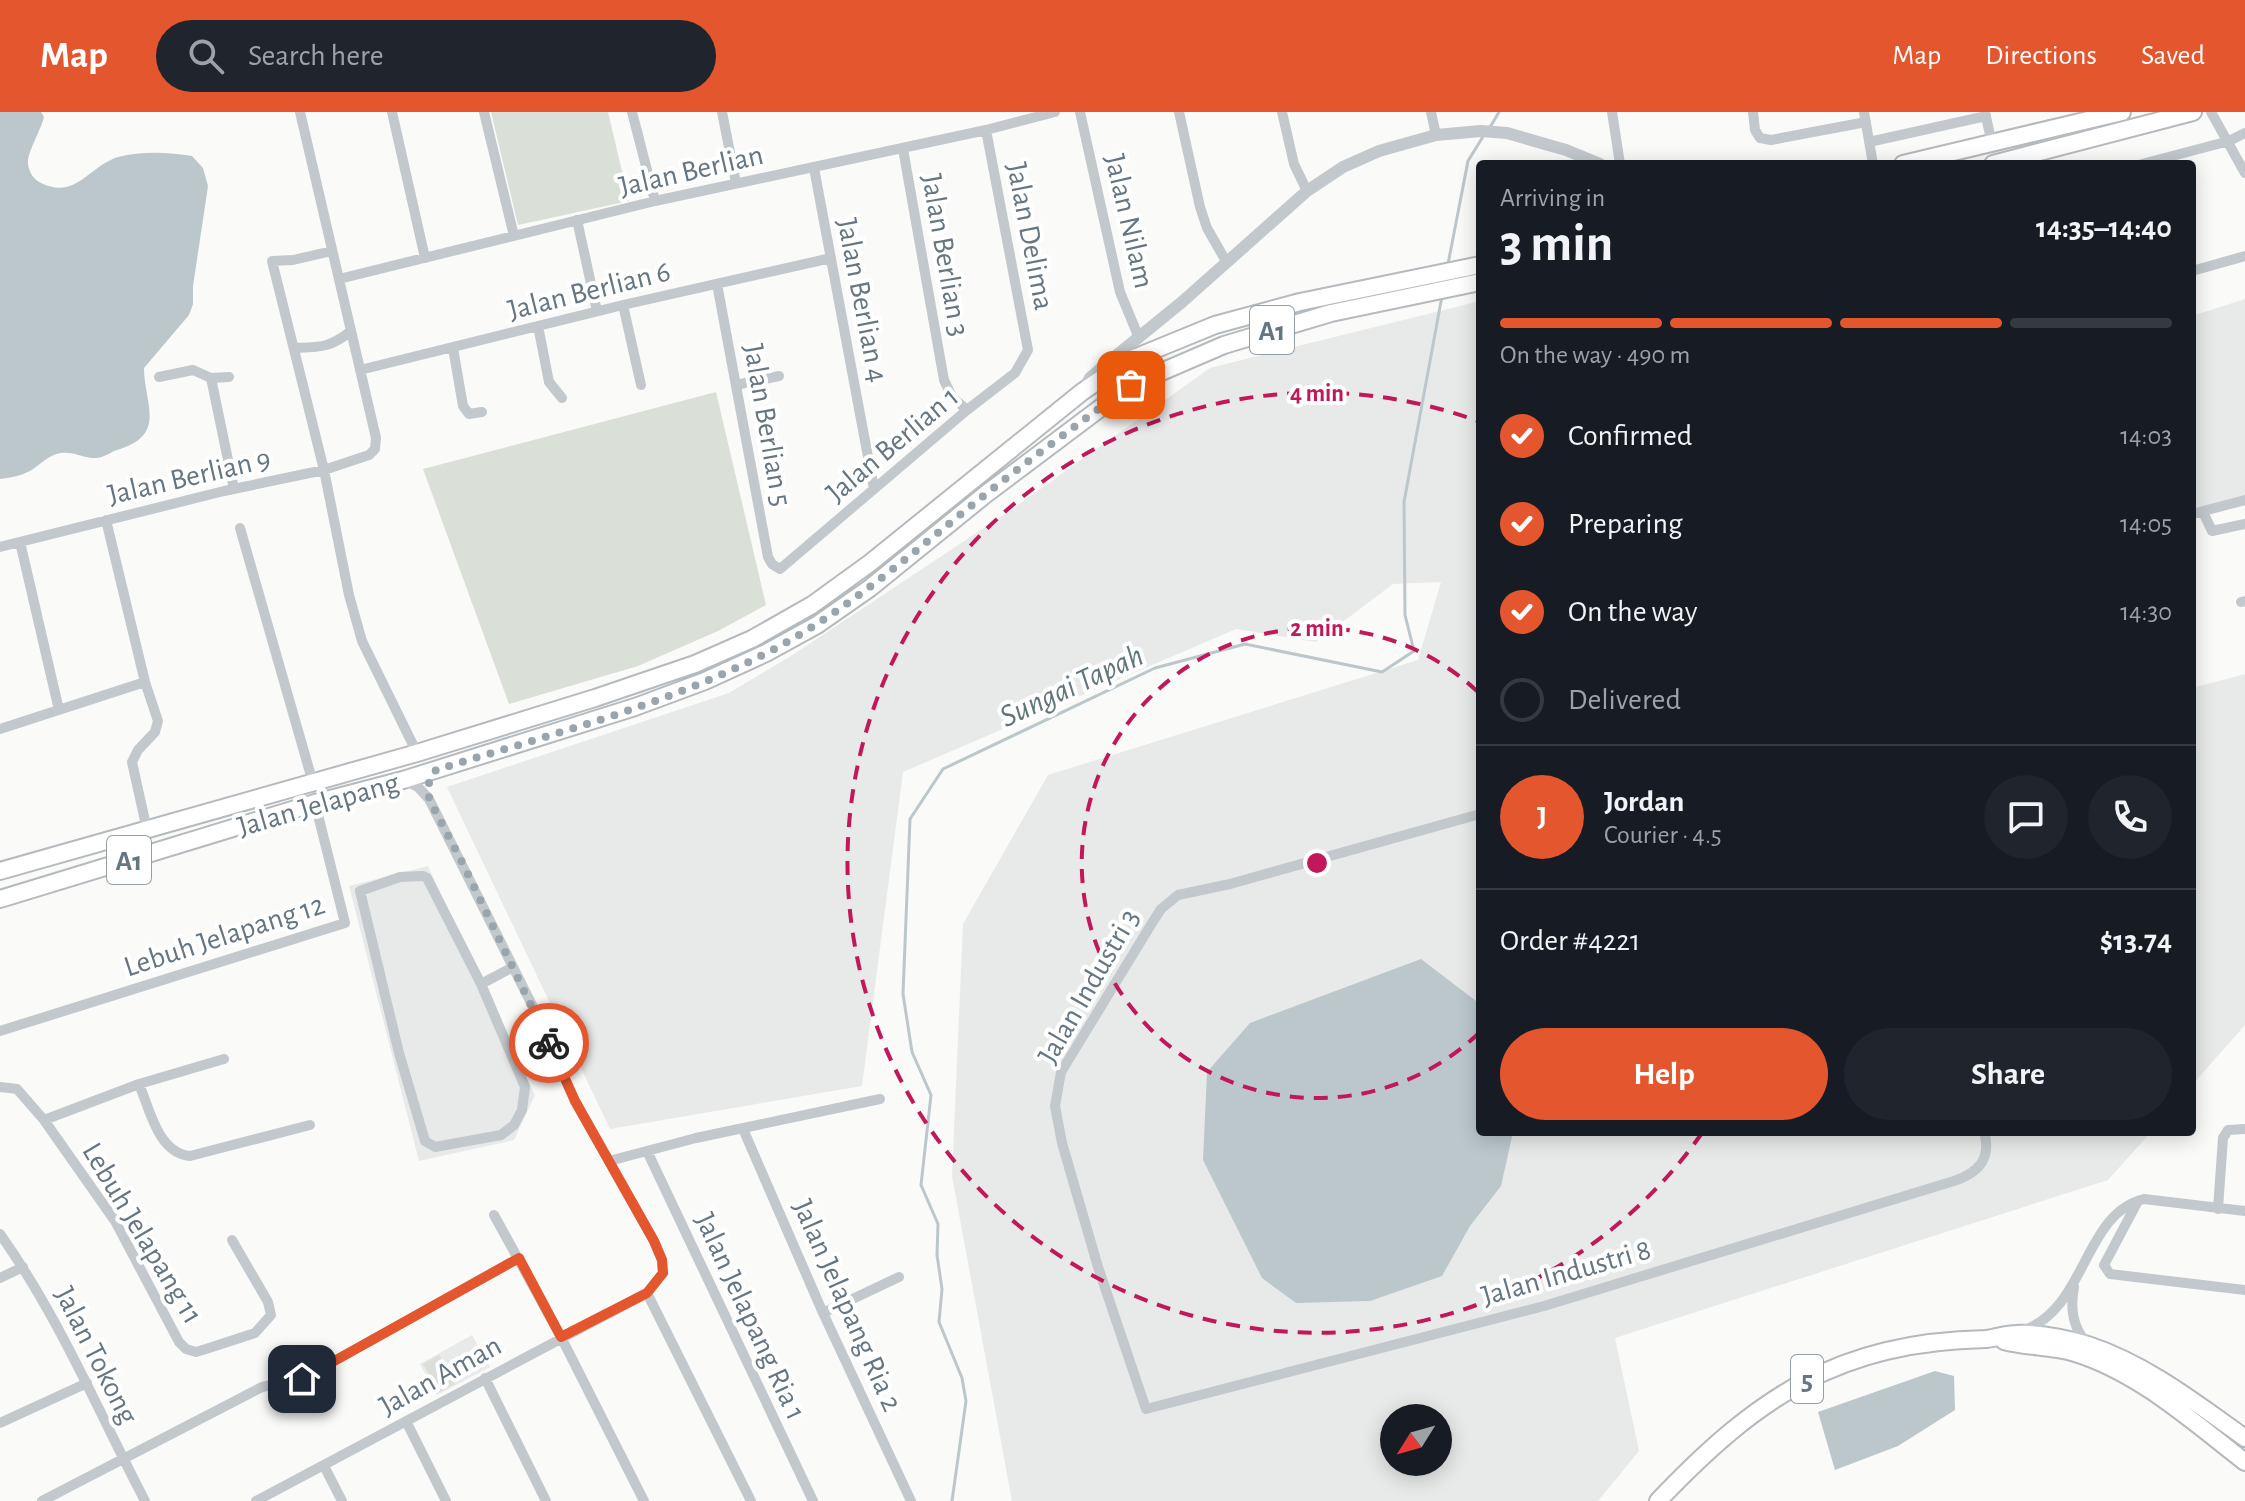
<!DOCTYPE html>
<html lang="en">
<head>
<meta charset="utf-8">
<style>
  body { margin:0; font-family:"Alegreya Sans",sans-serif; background:#20242c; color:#f1f3f6; height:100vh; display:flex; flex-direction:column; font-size:30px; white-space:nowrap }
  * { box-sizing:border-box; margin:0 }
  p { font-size:26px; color:#9ea1a6 }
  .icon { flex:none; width:44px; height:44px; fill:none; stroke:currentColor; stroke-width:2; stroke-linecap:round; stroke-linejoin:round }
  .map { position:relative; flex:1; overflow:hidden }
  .drawer { position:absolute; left:1476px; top:48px; width:720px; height:976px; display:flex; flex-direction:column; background:#171b24; border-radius:8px; box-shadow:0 4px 20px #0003 }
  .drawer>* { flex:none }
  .needle { width:52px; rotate:233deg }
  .controls { position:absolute; left:1380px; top:1292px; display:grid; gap:16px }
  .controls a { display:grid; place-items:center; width:72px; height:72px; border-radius:50%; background:#171b24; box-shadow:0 4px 20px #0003; font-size:40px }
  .pin { position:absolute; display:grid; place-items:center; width:68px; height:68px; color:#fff; margin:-34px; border-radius:16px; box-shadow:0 4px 12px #0006 }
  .courier { position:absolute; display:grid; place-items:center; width:80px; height:80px; margin:-40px; border:6px solid #e4572e; border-radius:50%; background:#fff; color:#222; box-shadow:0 2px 10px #0007 }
  .headline em { font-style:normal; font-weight:700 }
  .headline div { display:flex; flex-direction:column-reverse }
  .headline { display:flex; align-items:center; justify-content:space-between; height:136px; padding:0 24px }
  h1 { font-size:52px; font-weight:700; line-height:60px }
  .bar { display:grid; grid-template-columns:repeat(4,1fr); gap:12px 8px; align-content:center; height:96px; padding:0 24px }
  .bar i { height:10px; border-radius:6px; background:#363941 }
  .bar .selected { background:#e4572e }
  .bar p { grid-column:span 4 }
  .line { display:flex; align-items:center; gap:20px; padding:0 24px; border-top:2px solid #363941 }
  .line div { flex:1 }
  .round { display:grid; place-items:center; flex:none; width:84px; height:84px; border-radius:42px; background:#20242c }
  ol { padding:0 24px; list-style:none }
  li { display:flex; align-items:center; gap:24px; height:88px }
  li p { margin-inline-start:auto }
  li .icon { padding:8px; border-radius:50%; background:#e4572e; color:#fff; stroke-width:4 }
  li:last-child { color:#9ea1a6 }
  li i { width:44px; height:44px; border:4px solid #363941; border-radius:50% }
  .action { display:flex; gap:16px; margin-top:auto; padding:16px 24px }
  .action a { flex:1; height:92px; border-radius:48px; background:#e4572e; color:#fff; font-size:32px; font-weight:700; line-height:92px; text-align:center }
  .action a+a { background:#20242c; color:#f1f3f6 }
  header { display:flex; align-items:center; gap:48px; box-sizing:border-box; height:112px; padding:0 40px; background:#e4572e; color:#fff }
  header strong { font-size:38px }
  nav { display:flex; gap:44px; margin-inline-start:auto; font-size:28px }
  .search { width:560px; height:72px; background:#20242c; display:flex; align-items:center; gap:20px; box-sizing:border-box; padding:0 28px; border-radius:44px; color:#9ea1a6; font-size:30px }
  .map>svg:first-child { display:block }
  .built { fill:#e8e9e9; fill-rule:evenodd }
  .green { fill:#dadfd7 }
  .water { fill:#bbc7cb }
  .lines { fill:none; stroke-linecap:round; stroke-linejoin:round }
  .stream { stroke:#bbc7cb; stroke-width:3 }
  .primary-casing { stroke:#b5babe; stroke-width:20 }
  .trunk-casing { stroke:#b4b9bd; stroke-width:20 }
  .minor { stroke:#c3c8cc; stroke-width:10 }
  .tertiary { stroke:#c3c8cc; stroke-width:12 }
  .primary { stroke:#fff; stroke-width:16 }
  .trunk { stroke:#fff; stroke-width:16 }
  .done { stroke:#99a4ac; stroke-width:8; stroke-dasharray:0 14.4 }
  .route { stroke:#e4572e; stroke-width:10 }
  .ring { fill:none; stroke:#c2185b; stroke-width:4; stroke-dasharray:14 10 }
  .labels { text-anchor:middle; stroke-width:8; stroke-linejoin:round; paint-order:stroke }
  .shield { fill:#fff; stroke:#939fa8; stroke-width:2 }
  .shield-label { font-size:28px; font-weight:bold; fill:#657683 }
  .street-label { font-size:30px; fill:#657683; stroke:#fff }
  .water-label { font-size:32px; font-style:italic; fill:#60757c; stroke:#fff }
  .centre { fill:#c2185b; stroke:#fff; stroke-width:4 }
  .ring-label { font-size:24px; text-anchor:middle; font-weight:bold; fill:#c2185b; stroke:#fff; stroke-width:8; stroke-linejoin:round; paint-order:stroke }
</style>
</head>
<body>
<header>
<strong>Map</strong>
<div class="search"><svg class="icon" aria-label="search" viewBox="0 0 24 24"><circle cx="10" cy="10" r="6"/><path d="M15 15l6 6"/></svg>Search here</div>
<nav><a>Map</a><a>Directions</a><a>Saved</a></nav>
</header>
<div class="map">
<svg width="2245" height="1389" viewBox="0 0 2245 1389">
  <rect width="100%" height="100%" fill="#fafaf8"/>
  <!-- built -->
  <path class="built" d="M2245 187V385L2192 405V204Z
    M1480 189V1020H2151L2108 1068 1615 1226 1639 1339 1598 1389H1012L952 1064 963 812 1048 663 1418 548 1441 470 1393 472 1316 530 1236 517 903 660 862 974 610 1017 447 675 729 581 791 544 1008 400 1210 256ZM1394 1306H1438V1350H1394Z
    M2245 562V913L2192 973V576Z
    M428 754 535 983 514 1028 419 1049 349 774Z
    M472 1223 490 1255 437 1283 420 1252Z"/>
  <!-- green -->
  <path class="green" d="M491 0H608L629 89 518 113Z
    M716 280 766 493 718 519 638 554 509 592 423 357Z
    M439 1243 455 1272 439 1280 423 1252Z"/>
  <!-- water -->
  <path class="water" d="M0 0H41L44 5C41 18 27 41 28 51 28 59 34 68 41 71 76 88 89 54 118 45 141 39 169 40 192 44L203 56 208 74 193 174V192L189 203 144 256C144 291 167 322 120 337 112 339 105 345 97 346 85 347 74 339 61 341 48 343 40 353 30 359 20 364 10 366 0 367Z
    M1421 847 1480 892V1020H1513L1501 1074 1470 1114 1442 1164 1370 1189 1296 1191 1262 1166 1203 1048 1207 960 1250 911Z
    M1935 1259 1954 1264 1955 1298 1898 1334 1835 1358 1818 1300Z"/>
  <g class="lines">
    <!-- stream -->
    <path class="stream" d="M1489 17 1499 0
      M1448 152 1468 49 1484 23
      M952 1389 966 1289 962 1266 939 1210 942 1177 937 1143 938 1112 921 1073 931 983 912 940 903 882 910 707 943 657 1155 556 1245 532 1382 560 1414 539 1405 503 1404 390 1442 184"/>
    <!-- primary casing -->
    <g class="primary-casing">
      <path id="primary" d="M1903 52 2122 0
        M1993 52 2193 0
        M0 759 417 641 595 586 695 552 752 527 812 493 870 451 1082 280 1127 249 1215 213 1300 190 1480 153
        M0 787 315 691 403 668 635 595 705 569 766 541 817 513 870 476 986 382 1131 273 1224 233 1331 201 1480 170"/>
    </g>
    <!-- trunk casing -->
    <g class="trunk-casing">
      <path id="trunk" d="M2004 1229C2026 1235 2050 1234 2072 1240 2137 1259 2192 1309 2245 1350
        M1658 1389C1757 1285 1838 1230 1986 1227 1996 1226 2006 1222 2016 1222 2039 1221 2065 1226 2088 1233 2146 1252 2196 1291 2245 1326"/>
    </g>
    <!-- minor -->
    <path class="minor" d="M392 0 425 146
      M484 0 514 124
      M632 0 655 89
      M722 0 736 71
      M1080 0 1120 180 1139 226
      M1179 0 1200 95 1207 116 1227 151
      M1282 0 1294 52 1307 79
      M1431 0 1436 23
      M1612 0 1620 52
      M1753 0 1755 18 1760 26 1771 28 1866 10
      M1864 0 1873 52
      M1985 0 1992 32
      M2211 0 2245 61
      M1869 30 1986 4
      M903 37 944 268 952 285 967 298
      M2142 52 2229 29 2245 21
      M814 56 874 377
      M577 108 597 199
      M332 139 293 148 272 149 324 358 349 483 362 529 417 641
      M2192 159 2245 144
      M339 167 655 89 986 18 1055 0
      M717 172 768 445 772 452 780 457 967 298 1015 261 1028 238 986 18
      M623 193 641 273
      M538 214 549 270 562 286
      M294 236C320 235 330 236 351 219
      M453 236 463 294 469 302 482 300
      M360 258 623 193 831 146
      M159 265 193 258 211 266 229 265
      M211 266 234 377
      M736 273 779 264
      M2203 400 2212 419 2245 412
      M2192 402 2245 388
      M106 408 145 570 158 609 155 620 138 638 132 650 147 718
      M240 416 313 671
      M20 430 59 598
      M0 435 224 379 324 358 369 343 375 337 376 326 300 0
      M2241 490 2245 489
      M0 617 145 570
      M1480 702 1230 772 1178 783 1161 797 1152 811 1061 960 1055 994 1062 1031 1098 1155 1146 1297 1544 1194 1954 1069C1978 1061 1992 1047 1984 1020
      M423 764 427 766 481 872 525 975 522 998 514 1013 501 1023 435 1035 425 1029 399 941 360 779 400 765Z
      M481 872 513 855
      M0 919 345 811 315 691
      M139 972C150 998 158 1041 190 1044L310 1013
      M0 975 17 977 44 1008 115 1109 179 1230 186 1237 196 1240 206 1237 255 1221 271 1203 268 1190 232 1128
      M44 1008 139 972 224 947
      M743 1017 823 1201 911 1389
      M647 1039 813 1389
      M609 1049 696 1026 880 987
      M2138 1089 2104 1153 2110 1162 2245 1178
      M2218 1097 2223 1026 2228 1018 2245 1017
      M494 1103 561 1225 644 1389
      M0 1122C59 1205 98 1299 145 1389
      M0 1166 23 1155
      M2074 1175C2070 1196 2073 1216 2087 1231
      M647 1181 751 1389
      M823 1201 899 1165
      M2024 1218C2086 1197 2084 1101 2144 1087L2245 1099
      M485 1266 546 1389
      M406 1309 446 1389
      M0 1311 87 1271
      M324 1354 342 1389
      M42 1389 262 1275 302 1267 519 1146
      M256 1389 647 1181 663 1161 662 1148 654 1129 575 989 534 897 429 687 418 675 405 669"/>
    <!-- tertiary -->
    <path class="tertiary" d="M1086 274 1090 266 1106 252 1182 190 1307 79 1343 55 1379 39 1436 23 1481 19 1507 21 1566 38 1600 52"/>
    <!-- primary -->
    <use href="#primary" class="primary"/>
    <!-- trunk -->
    <use href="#trunk" class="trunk"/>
  </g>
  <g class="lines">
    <!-- done -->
    <path class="done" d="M549 931 465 756 429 687V669L436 658C551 622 673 592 780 534 849 496 909 444 971 394 1023 352 1077 313 1131 273"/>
    <!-- route -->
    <path class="route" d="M302 1267 519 1146 561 1225 647 1181 663 1161 662 1148 654 1129 575 989 549 931"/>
  </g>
  <!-- distance rings -->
  <g class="ring">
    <path d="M1479 921A235 235 0 1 1 1479 581"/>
    <path d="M1702 1021A470 470 0 1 1 1478 309"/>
  </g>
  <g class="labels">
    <!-- shield labels -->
    <g class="shield">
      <rect x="1250" y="194" width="44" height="48" rx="6"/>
      <rect x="107" y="724" width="44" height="48" rx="6"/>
      <rect x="1791" y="1243" width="32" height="48" rx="6"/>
    </g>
    <g class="shield-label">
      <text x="1272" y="228">A1</text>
      <text x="129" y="758">A1</text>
      <text x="1807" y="1277">5</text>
    </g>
    <!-- street labels -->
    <g class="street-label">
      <text transform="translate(691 58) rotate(-13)" y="10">Jalan Berlian</text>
      <text transform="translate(1130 109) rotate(77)" y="10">Jalan Nilam</text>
      <text transform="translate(1031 124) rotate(79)" y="10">Jalan Delima</text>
      <text transform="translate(946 143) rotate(80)" y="10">Jalan Berlian 3</text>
      <text transform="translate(589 178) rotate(-14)" y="10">Jalan Berlian 6</text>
      <text transform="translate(863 188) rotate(79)" y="10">Jalan Berlian 4</text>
      <text transform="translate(768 313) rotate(80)" y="10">Jalan Berlian 5</text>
      <text transform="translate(892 332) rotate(-40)" y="10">Jalan Berlian 1</text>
      <text transform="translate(189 364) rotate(-13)" y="10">Jalan Berlian 9</text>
      <text transform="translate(318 692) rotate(-16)" y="10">Jalan Jelapang</text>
      <text transform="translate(224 823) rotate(-18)" y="10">Lebuh Jelapang 12</text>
      <text transform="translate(1088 874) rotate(-60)" y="10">Jalan Industri 3</text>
      <text transform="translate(143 1121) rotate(59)" y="10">Lebuh Jelapang 11</text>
      <text transform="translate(1566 1160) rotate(-16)" y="10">Jalan Industri 8</text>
      <text transform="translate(848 1193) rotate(66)" y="10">Jalan Jelapang Ria 2</text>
      <text transform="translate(751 1204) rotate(65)" y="10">Jalan Jelapang Ria 1</text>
      <text transform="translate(97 1243) rotate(63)" y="10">Jalan Tokong</text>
      <text transform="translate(440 1263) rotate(-29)" y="10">Jalan Aman</text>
    </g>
    <!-- water labels -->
    <g class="water-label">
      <text transform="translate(1071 573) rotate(-25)" y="11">Sungai Tapah</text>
    </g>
  </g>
  <circle cx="1317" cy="751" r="12" class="centre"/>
  <g class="ring-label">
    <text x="1317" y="289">4 min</text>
    <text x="1317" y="524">2 min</text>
  </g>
</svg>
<div class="controls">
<a><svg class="needle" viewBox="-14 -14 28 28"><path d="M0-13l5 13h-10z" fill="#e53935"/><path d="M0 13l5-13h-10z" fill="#9ea1a6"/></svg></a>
</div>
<div class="pin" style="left:1131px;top:273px;background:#ea580c"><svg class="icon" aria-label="bag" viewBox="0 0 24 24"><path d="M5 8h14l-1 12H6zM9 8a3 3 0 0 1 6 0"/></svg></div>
<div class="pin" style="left:302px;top:1267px;background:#1f2937"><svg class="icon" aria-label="home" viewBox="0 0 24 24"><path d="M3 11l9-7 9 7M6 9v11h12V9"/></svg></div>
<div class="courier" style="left:549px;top:931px"><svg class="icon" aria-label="bike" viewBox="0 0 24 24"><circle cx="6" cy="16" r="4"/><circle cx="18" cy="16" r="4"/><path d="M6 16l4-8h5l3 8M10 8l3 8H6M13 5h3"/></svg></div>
<section class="drawer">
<div class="headline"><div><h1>3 min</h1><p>Arriving in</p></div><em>14:35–14:40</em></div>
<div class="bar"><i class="selected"></i><i class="selected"></i><i class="selected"></i><i></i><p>On the way · 490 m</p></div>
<ol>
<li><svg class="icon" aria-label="check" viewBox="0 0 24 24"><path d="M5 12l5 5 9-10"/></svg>Confirmed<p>14:03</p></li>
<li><svg class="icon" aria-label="check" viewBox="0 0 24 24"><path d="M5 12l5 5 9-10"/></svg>Preparing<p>14:05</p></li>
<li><svg class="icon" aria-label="check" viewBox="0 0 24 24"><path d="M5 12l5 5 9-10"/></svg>On the way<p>14:30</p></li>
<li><i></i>Delivered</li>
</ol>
<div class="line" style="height:144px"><b class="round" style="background:#e4572e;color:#fff">J</b><div><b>Jordan</b><p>Courier · 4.5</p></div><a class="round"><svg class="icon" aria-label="chat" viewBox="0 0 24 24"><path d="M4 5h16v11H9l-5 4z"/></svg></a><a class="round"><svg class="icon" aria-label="phone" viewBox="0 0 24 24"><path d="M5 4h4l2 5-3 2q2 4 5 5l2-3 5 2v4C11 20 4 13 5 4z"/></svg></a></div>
<div class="line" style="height:104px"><div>Order #4221</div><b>$13.74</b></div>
<div class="action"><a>Help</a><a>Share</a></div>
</section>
</div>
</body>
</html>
